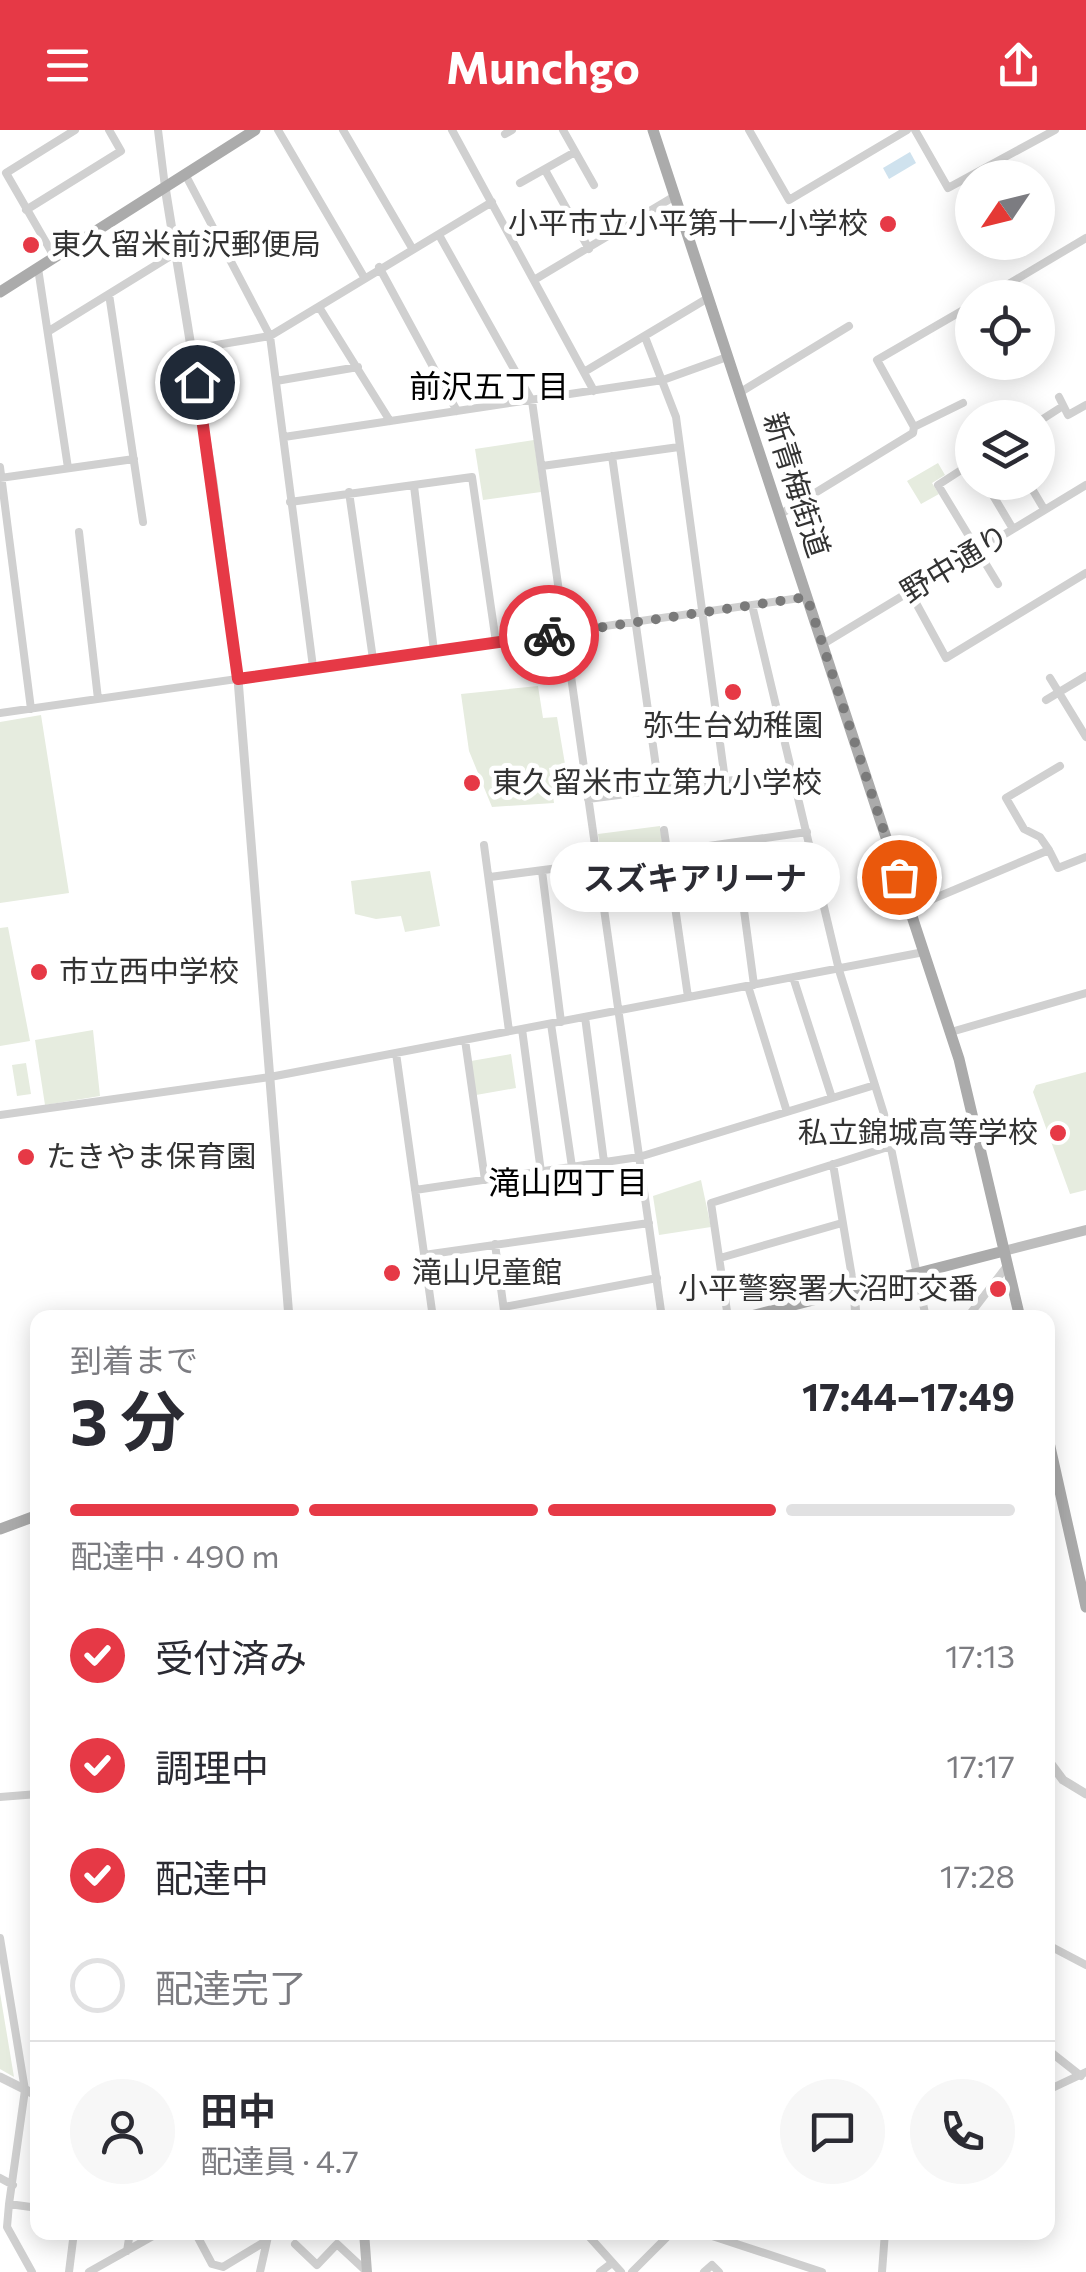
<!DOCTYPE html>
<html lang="ja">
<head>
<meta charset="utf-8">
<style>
  body { margin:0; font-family:Commissioner,"Noto Sans JP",sans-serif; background:#f7f7f7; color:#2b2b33; height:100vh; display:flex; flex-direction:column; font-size:38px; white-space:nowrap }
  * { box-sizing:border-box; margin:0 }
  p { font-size:32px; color:#7c7c81 }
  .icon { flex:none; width:55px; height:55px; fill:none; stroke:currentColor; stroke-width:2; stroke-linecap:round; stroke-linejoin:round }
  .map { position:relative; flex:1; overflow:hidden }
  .side { position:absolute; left:30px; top:1180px; width:1025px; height:930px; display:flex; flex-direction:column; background:#fff; border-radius:20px; box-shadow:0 5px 25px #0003 }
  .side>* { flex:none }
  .needle { width:65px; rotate:235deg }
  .controls { position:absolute; left:955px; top:30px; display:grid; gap:20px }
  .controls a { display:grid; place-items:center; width:100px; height:100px; border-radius:50%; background:#fff; box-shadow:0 5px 25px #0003; font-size:50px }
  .pin { position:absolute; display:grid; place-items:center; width:85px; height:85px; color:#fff; margin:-42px; border:5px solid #fff; border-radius:50%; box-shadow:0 2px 10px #0007 }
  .courier { position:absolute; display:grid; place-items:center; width:100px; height:100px; margin:-50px; border:8px solid #e63946; border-radius:50%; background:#fff; color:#222; box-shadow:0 2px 12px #0007 }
  .bubble { position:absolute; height:70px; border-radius:35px; background:#fff; box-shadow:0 5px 25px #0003; font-size:32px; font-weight:700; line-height:70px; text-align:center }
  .overview em { font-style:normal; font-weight:700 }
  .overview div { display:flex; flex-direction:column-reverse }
  .overview { display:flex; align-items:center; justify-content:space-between; height:170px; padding:0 40px }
  h1 { font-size:65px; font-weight:700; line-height:75px }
  .bar { display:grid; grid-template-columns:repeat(4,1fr); gap:15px 10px; align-content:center; height:120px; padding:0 40px }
  .bar i { height:12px; border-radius:8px; background:#e1e1e2 }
  .bar .selected { background:#e63946 }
  .bar p { grid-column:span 4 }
  .line { display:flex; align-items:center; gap:25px; padding:0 40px; border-top:2px solid #e1e1e2 }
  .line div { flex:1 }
  .round { display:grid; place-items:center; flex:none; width:105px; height:105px; border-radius:52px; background:#f7f7f7 }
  ol { padding:0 40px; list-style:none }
  li { display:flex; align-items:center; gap:30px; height:110px }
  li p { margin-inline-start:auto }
  li .icon { padding:10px; border-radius:50%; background:#e63946; color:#fff; stroke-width:4 }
  li:last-child { color:#7c7c81 }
  li i { width:55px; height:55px; border:5px solid #e1e1e2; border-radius:50% }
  header { display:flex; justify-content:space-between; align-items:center; height:130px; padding:0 40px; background:#e63946; color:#fff; font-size:45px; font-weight:700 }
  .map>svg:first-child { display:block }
  .green { fill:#e6ecdf }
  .water { fill:#cfe2ee }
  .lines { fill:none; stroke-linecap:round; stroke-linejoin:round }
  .minor { stroke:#d0d0d0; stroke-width:8 }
  .tertiary { stroke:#d0d0d0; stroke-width:9 }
  .secondary { stroke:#bdbdbd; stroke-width:10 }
  .primary { stroke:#ababab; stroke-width:11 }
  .done { stroke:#7a7a7a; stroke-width:10; stroke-dasharray:0 18 }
  .route { stroke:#e63946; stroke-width:12 }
  .poi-dot { fill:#e63946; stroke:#fff; stroke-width:4 }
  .labels { text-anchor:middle; stroke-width:10; stroke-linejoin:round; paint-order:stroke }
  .poi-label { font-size:30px; fill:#333; stroke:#fff; text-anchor:start }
  .street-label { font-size:30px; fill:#333; stroke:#fff }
  .neighbourhood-label { font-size:32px; fill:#000; stroke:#fff }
</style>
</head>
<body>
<header><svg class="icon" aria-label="menu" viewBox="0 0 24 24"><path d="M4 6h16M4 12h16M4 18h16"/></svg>Munchgo<svg class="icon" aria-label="share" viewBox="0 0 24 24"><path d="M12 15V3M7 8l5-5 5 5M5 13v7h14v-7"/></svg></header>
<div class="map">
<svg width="1086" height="2142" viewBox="0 0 1086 2142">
  <rect width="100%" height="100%" fill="#fff"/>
  <!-- green -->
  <path class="green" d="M534 310 541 362 483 370 475 319Z
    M938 333 945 345 932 353 939 364 921 374 907 351Z
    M538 556 543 588 557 587 565 634 549 638 554 673 492 677 469 621 461 564Z
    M41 585 69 763 0 773V592Z
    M660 696 667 754 606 762 598 704Z
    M430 741 440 796 405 802 401 786 376 789 355 784 351 751Z
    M8 797 30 911 0 916V798Z
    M93 900 100 966 45 975 35 910Z
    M511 924 516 958 476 965 471 931Z
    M26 933 31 964 17 966 12 935Z
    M1086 942V1060L1070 1064 1033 962 1036 955Z
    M701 1050 711 1097 659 1105 653 1066Z
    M0 1863 14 1947 0 1939Z"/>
  <!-- water -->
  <path class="water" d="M910 22 916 33 889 49 883 38Z"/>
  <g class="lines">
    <!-- minor -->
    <path class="minor" d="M158 0 165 57
      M278 0 364 147
      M343 0 412 118
      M452 0 594 261
      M563 0 594 55
      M749 0 789 70 907 0
      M915 0 948 58 1055 0
      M505 4 512 0
      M545 40 589 119
      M185 44 270 206 313 537
      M520 53 575 22
      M26 80 121 21 109 0
      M439 105 532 271 662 1188
      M55 128 6 43 75 0
      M379 137 457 281
      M38 138 68 338
      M534 150 675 66
      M109 164 143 392
      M985 168 1086 108
      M319 177 390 291
      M49 201 177 122
      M645 207 676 287 725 650
      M192 219 270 206 492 72
      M584 242 708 168
      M276 251 358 237
      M739 263 849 196
      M1059 267 1068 285 1086 275
      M1038 292 1063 276
      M914 297 877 230 972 175
      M284 307 663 250 727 227
      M612 326 659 658
      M972 333 938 355 998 454
      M542 336 679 317
      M0 337 31 579
      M0 348 134 329
      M985 352 1013 399
      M1028 352 1044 379
      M414 356 434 521
      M349 362 373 529
      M290 372 472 347 496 512
      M779 385 913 303 914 297 963 273
      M79 402 98 569
      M910 462 946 528 1086 443
      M752 475 839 840 884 984 926 1188
      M823 514 1086 355
      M1050 548 1086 607
      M1046 570 1086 546
      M0 583 807 467
      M588 669 794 642
      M664 700 688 867
      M735 713 754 855
      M484 715 509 901
      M1049 720 1040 707 1024 699 1006 668 1060 636
      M667 722 807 702
      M542 741 561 892
      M490 747 597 733
      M909 779 1049 720 1058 738 1086 727
      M793 847 832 968
      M748 856 787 982
      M585 887 604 1032
      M551 894 572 1037
      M522 899 541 1042
      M951 902 1086 863
      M465 910 485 1050
      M396 923 433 1188
      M0 985 270 947 924 822
      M833 1034 854 1159
      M415 1060 639 1027 875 955
      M495 1114 505 1188
      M424 1125 649 1093
      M720 1128 842 1093
      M504 1177 657 1148
      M728 1188 711 1073 891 1016
      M967 1188 1007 1136
      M0 1667 38 1664
      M0 1808 25 1960 9 2074 38 2078
      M1048 1815 1086 1835
      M1048 1920 1081 1946
      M1048 1960 1086 1942
      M0 2048 13 2055
      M9 2074 7 2097 32 2142
      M195 2102 212 2134 223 2137 266 2111
      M585 2102 621 2142
      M700 2102 822 2142
      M295 2114 317 2135 337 2114 367 2142
      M127 2121 130 2102
      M69 2142 74 2102
      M89 2142 160 2102
      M260 2142 269 2102
      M600 2142 612 2133
      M632 2142 672 2102
      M704 2142 712 2135 719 2142
      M882 2142 885 2102"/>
    <!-- tertiary -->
    <path class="tertiary" d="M165 57 213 352 238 549 289 1188
      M854 1159 856 1188
      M1048 1630 1063 1650 1086 1664
      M0 1947 38 1966"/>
    <!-- secondary -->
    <path class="secondary" d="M1004 1121 1086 1100
      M364 2102 367 2142"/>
    <!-- primary -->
    <path class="primary" d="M653 0 959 929 1020 1188
      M0 162 255 0
      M743 1188 1004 1121
      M1048 1308 1086 1477
      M0 1399 38 1385"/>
  </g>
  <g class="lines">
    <!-- done -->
    <path class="done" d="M549 505 807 467 899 747"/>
    <!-- route -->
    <path class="route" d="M197 252 238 549 549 505"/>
  </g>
  <!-- markers -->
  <g class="poi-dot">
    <circle cx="888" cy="94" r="10"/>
    <circle cx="31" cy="115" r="10"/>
    <circle cx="733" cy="562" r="10"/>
    <circle cx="472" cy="653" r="10"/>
    <circle cx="39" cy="842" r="10"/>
    <circle cx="1058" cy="1003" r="10"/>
    <circle cx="26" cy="1027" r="10"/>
    <circle cx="392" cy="1143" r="10"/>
    <circle cx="998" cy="1159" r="10"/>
  </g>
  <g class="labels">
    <!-- poi labels -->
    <g class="poi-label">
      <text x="868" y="104" text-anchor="end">小平市立小平第十一小学校</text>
      <text x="51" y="125">東久留米前沢郵便局</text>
      <text x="733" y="606" text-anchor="middle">弥生台幼稚園</text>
      <text x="492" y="663">東久留米市立第九小学校</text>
      <text x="59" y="852">市立西中学校</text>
      <text x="1038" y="1013" text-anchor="end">私立錦城高等学校</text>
      <text x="46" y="1037">たきやま保育園</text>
      <text x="412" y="1153">滝山児童館</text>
      <text x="978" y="1169" text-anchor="end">小平警察署大沼町交番</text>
    </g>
    <!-- street labels -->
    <g class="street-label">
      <text transform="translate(796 355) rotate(72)" y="10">新青梅街道</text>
      <text transform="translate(955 434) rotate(-31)" y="10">野中通り</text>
    </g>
    <!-- neighbourhood labels -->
    <g class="neighbourhood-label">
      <text x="489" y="268">前沢五丁目</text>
      <text x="568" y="1064">滝山四丁目</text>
    </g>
  </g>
</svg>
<div class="controls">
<a><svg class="needle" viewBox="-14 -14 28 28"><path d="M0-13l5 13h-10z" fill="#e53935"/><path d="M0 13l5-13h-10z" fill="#7c7c81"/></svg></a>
<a><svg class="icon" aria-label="locate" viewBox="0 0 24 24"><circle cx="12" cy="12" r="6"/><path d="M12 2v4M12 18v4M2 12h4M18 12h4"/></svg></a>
<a><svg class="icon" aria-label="layers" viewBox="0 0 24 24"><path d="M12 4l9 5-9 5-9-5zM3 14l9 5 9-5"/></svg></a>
</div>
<div class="pin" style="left:899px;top:747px;background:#ea580c"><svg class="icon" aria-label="bag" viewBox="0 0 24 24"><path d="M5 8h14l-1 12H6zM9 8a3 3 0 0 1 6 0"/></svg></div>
<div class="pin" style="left:197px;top:252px;background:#1f2937"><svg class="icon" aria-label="home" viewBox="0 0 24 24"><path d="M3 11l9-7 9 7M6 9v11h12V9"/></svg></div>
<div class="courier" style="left:549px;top:505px"><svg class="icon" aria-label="bike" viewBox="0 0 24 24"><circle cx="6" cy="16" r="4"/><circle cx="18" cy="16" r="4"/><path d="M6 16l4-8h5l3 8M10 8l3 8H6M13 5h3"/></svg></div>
<div class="bubble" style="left:550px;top:712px;width:290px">スズキアリーナ</div>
<section class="side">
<div class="overview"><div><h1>3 分</h1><p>到着まで</p></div><em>17:44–17:49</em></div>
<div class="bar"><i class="selected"></i><i class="selected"></i><i class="selected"></i><i></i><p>配達中 · 490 m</p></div>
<ol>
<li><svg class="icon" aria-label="check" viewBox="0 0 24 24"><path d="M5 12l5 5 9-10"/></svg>受付済み<p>17:13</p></li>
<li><svg class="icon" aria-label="check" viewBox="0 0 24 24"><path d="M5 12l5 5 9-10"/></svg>調理中<p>17:17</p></li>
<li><svg class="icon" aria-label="check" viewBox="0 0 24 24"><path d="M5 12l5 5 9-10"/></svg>配達中<p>17:28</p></li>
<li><i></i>配達完了</li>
</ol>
<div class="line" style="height:180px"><a class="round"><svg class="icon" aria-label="person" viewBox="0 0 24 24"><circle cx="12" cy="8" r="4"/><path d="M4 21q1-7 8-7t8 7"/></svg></a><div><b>田中</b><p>配達員 · 4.7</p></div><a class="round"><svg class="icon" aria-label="chat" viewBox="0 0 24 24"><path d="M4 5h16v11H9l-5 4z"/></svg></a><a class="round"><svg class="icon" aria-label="phone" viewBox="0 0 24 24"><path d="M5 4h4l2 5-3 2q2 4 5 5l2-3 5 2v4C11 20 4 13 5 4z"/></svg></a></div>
</section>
</div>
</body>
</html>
